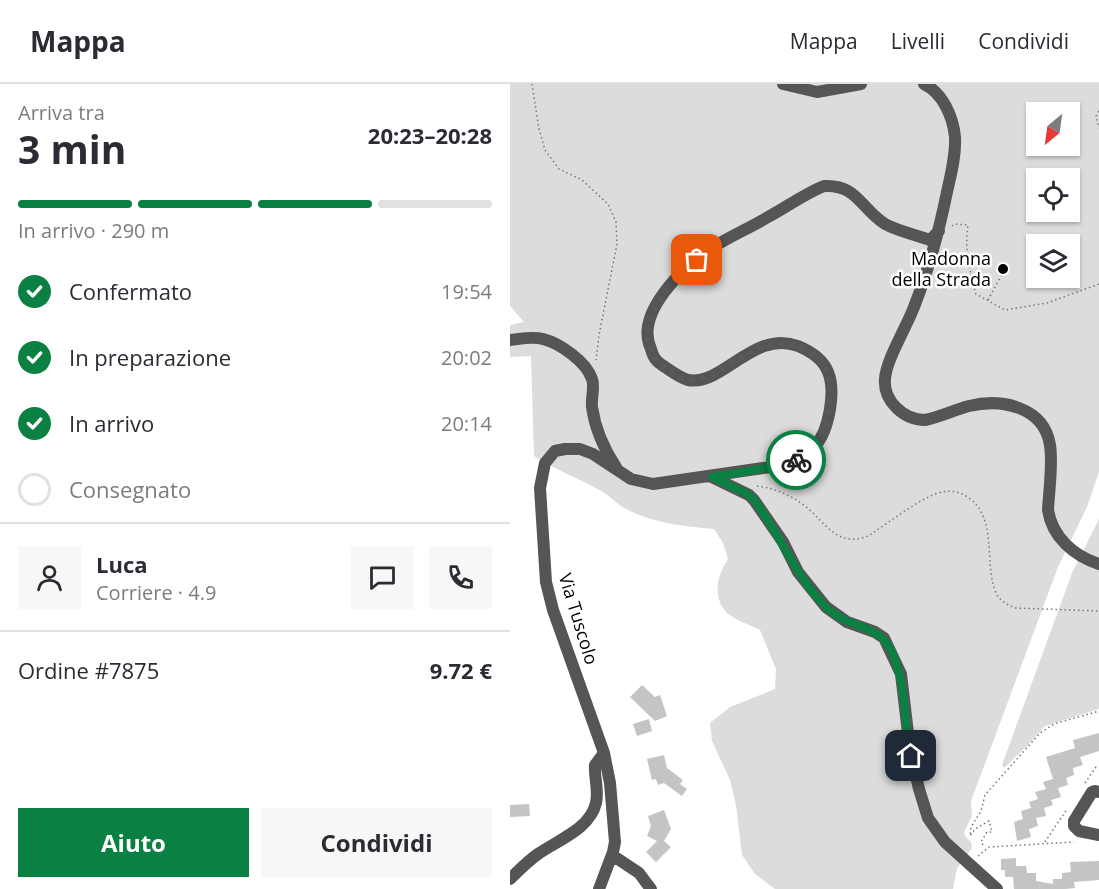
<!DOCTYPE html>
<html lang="it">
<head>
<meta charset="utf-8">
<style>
  body { margin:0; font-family:"Open Sans",sans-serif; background:#f7f7f7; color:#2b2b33; height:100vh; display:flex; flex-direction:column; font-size:22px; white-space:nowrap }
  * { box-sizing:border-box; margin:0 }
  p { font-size:20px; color:#7c7c81 }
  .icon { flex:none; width:33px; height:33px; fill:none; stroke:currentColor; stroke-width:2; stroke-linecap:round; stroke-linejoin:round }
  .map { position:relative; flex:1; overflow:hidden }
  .panel { display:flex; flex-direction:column; background:#fff; width:510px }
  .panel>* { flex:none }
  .needle { width:39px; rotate:209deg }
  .tools { position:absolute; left:516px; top:18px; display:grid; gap:12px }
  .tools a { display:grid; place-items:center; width:54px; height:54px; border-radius:0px; background:#fff; box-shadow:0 2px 4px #0004; font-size:30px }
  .pin { position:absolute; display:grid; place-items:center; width:51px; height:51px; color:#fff; margin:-26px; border-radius:12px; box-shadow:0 3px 9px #0006 }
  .courier { position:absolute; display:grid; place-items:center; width:60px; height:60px; margin:-30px; border:4px solid #0b8043; border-radius:50%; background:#fff; color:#222; box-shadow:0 2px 8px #0007 }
  .head em { font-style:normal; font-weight:700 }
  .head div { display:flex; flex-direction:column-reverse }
  .head { display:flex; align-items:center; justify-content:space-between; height:102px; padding:0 18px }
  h1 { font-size:39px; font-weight:700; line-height:45px }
  .bar { display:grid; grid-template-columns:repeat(4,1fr); gap:9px 6px; align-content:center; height:72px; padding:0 18px }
  .bar i { height:8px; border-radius:4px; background:#e1e1e2 }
  .bar .active { background:#0b8043 }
  .bar p { grid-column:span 4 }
  .line { display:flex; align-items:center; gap:15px; padding:0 18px; border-top:2px solid #e1e1e2 }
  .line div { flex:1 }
  .round { display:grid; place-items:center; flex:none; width:63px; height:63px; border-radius:0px; background:#f7f7f7 }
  ol { padding:0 18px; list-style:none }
  li { display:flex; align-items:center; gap:18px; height:66px }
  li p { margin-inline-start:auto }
  li .icon { padding:6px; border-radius:50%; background:#0b8043; color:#fff; stroke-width:4 }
  li:last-child { color:#7c7c81 }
  li i { width:33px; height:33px; border:3px solid #e1e1e2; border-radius:50% }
  .button { display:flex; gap:12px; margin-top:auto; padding:12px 18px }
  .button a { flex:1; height:69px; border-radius:0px; background:#0b8043; color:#fff; font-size:24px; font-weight:700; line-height:69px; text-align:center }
  .button a+a { background:#f7f7f7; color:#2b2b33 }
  header { display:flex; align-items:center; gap:36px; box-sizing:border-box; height:84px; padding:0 30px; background:#fff; border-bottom:2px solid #e1e1e2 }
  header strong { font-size:28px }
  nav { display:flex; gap:33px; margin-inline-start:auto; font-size:21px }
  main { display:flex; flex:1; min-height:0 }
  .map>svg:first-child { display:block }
  .green { fill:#dcdcdc; fill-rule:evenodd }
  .building { fill:#c4c4c4 }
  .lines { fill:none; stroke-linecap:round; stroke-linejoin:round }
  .path { stroke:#777; stroke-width:1.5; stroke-dasharray:1.5 3; stroke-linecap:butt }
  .minor { stroke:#555; stroke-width:12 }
  .done { stroke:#595959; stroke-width:6; stroke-dasharray:0 10.8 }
  .route { stroke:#0b8043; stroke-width:8 }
  .poi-dot { fill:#000; stroke:#fff; stroke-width:2 }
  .labels { text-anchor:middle; stroke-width:5; stroke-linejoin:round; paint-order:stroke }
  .poi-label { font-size:18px; fill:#000; stroke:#fff; text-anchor:end }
  .street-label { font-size:18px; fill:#000; stroke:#fff }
</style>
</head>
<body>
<header>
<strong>Mappa</strong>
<nav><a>Mappa</a><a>Livelli</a><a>Condividi</a></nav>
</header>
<main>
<section class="panel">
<div class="head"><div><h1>3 min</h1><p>Arriva tra</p></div><em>20:23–20:28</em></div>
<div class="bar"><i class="active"></i><i class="active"></i><i class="active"></i><i></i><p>In arrivo · 290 m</p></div>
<ol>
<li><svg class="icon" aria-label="check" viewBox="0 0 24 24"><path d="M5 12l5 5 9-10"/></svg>Confermato<p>19:54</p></li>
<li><svg class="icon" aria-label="check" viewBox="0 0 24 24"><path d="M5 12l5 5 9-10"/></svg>In preparazione<p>20:02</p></li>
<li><svg class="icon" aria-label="check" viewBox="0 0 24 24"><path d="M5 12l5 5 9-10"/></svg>In arrivo<p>20:14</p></li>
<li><i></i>Consegnato</li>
</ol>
<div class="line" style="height:108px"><a class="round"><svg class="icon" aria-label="person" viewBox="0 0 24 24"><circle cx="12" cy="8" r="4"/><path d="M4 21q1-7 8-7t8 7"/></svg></a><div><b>Luca</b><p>Corriere · 4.9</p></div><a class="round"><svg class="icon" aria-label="chat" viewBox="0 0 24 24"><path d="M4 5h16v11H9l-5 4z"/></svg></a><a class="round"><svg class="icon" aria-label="phone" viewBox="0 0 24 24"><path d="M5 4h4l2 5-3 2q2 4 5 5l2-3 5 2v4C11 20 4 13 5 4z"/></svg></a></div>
<div class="line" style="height:78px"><div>Ordine #7875</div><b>9.72 €</b></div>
<div class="button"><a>Aiuto</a><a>Condividi</a></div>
</section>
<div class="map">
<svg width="589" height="805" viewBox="0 0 589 805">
  <rect width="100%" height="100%" fill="#fff"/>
  <!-- green -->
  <path class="green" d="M0 0H589V388L577 423 548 483 461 717 462 732 454 748 455 752 461 758 462 764 447 784 443 805H265L245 790 232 771 226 721 220 696 202 657 200 639 220 623 265 605 266 585 250 546C241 541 224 536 216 528 202 511 207 492 218 475L213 459 204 445C173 442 139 439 111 422 105 418 99 412 93 408 70 395 46 386 24 372L21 272 0 273V241L14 238 0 222ZM526 28H560V62H526ZM526 94H560V128H526ZM526 160H560V194H526Z
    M589 435V625L535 642 518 661 494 684 492 681 562 489Z"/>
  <!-- building -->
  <path class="building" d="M132 601 145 613 150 611 157 632 145 637 120 613Z
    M139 635 142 647 127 652 123 640Z
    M589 649V667L570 673 573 681 563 684 564 691 556 694 558 701 548 704 551 713 541 716 543 721 534 724 536 732 526 734 528 742 519 745 521 753 507 757 504 738 513 735 511 727 521 724 519 718 528 715 525 708 536 705 533 698 543 695 536 673 565 664 563 656Z
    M154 671 157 684 173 696 170 700 177 705 172 712 154 699 148 701 146 695 142 696 137 675Z
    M19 720 20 732 0 733V721Z
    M154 726 161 745 154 757 161 763 146 778 136 768 147 757 137 752 141 742 138 732Z
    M506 774V782H516L517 789H526V797L543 800V795H552V789L561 788 560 778 589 777V796L564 798 565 804 555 805H504L503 793H495V786H491V775Z"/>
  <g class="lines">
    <!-- path -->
    <path class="path" d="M22 0 29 45 35 66 49 85 72 96 98 120 106 138 107 160 89 251 86 276
      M589 27 586 32 589 44
      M442 142 445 140 458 141C454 164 460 187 466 210L495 226 537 219 589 200
      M478 216 492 190
      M247 402C264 404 281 411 295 422 316 439 327 464 358 452 380 438 402 420 425 410 436 406 446 406 456 412 488 431 474 477 485 506 488 516 496 520 505 524L589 527
      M575 699 586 683 589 684
      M535 758 557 725
      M473 761 471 758 477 748H482L479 737 465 745 460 752 461 743 471 727 475 711 530 649 544 640 589 627
      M468 772 479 763 564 758"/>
    <!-- minor -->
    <path class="minor" d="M273 0 307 8 351 0
      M414 0C433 9 443 33 445 53 446 71 441 90 437 108 429 147 419 185 404 223 397 242 376 276 375 295 373 317 394 336 415 336 430 333 444 326 459 322 492 314 534 323 540 361 543 380 539 406 538 426 542 453 564 472 589 480
      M0 256C10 255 22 252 33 255 49 259 76 277 82 295 85 302 81 314 82 323 85 344 94 365 106 383
      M202 393 239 411 244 416 273 458 288 488 316 523 337 538 365 548 374 554 391 590 400 666 409 705 418 734 435 758 487 805
      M589 708 585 707 582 708 564 737V742L569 747 589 751
      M102 771 129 789 141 805
      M0 795C9 786 18 777 28 770 48 756 80 745 86 719 89 706 84 694 85 681L94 669
      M89 805 103 768 105 758 100 699 94 669 43 526 36 498 30 404 35 379 45 367 55 365H70L83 370 121 395 143 400 274 381C286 376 297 371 305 362 319 347 326 307 318 288 313 275 300 267 288 262 244 245 212 303 178 296 171 294 164 289 158 285 155 283 150 280 147 277 144 274 142 269 141 265 124 229 174 182 202 164 220 152 240 144 258 133 277 123 294 110 314 102 347 100 351 125 375 140 388 147 406 151 420 156L429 147"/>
  </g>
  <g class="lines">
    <!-- done -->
    <path class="done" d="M187 176C159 198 110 252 155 283 162 288 171 295 179 296 183 296 189 295 192 294 202 292 208 287 217 282 246 265 268 249 301 269 321 281 321 299 319 321 318 347 308 362 286 376"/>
    <!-- route -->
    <path class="route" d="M286 376 274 381 202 393 239 411 244 416C270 450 285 492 316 523 337 544 367 540 380 564 397 598 393 636 401 672"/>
  </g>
  <!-- markers -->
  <circle class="poi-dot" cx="493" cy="185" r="6"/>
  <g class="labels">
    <!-- poi labels -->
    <g class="poi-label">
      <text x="481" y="181">Madonna<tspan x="481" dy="21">della Strada</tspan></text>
    </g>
    <!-- street labels -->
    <g class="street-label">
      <text transform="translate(68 535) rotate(73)" y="6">Via Tuscolo</text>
    </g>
  </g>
</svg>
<div class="tools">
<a><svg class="needle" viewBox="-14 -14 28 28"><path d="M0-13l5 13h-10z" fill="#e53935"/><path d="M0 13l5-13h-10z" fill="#7c7c81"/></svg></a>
<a><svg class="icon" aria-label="locate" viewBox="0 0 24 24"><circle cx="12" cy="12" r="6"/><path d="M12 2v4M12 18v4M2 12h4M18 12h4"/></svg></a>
<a><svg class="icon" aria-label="layers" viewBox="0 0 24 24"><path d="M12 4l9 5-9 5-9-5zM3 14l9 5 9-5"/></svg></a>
</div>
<div class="pin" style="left:187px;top:176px;background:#ea580c"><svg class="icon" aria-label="bag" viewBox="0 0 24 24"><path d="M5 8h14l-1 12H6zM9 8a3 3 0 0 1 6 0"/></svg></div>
<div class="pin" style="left:401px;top:672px;background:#1f2937"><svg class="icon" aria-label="home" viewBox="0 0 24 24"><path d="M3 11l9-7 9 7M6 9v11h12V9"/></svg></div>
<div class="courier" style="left:286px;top:376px"><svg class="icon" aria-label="bike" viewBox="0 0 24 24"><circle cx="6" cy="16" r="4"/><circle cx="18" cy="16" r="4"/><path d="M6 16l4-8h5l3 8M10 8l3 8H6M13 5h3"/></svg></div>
</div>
</main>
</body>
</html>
